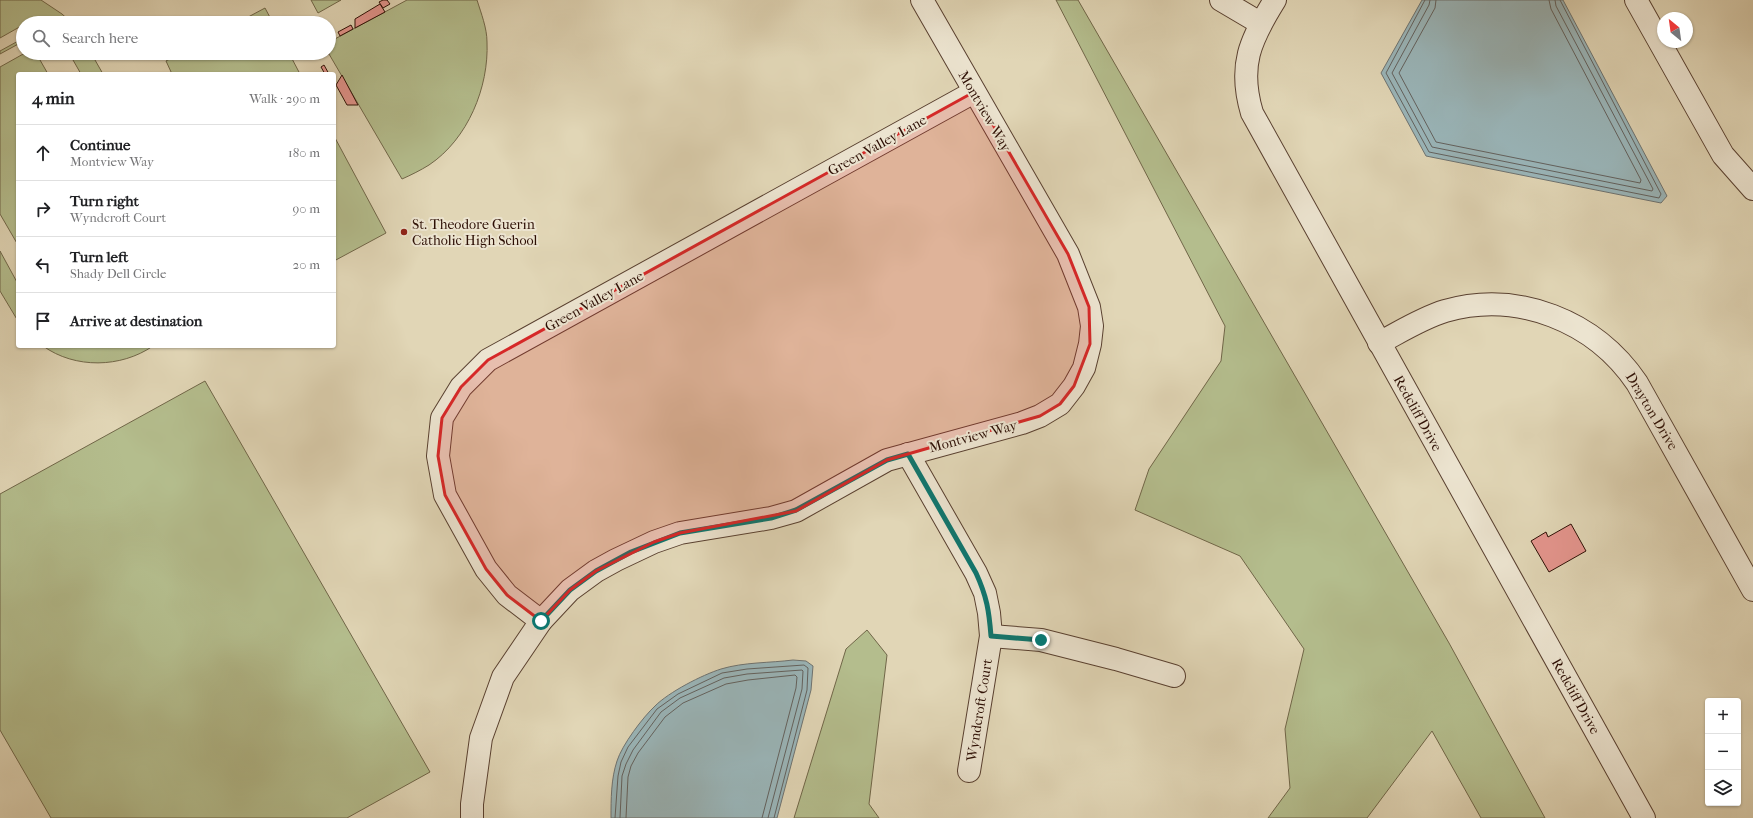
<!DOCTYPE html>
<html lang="en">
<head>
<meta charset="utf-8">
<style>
  body { margin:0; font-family:"IM FELL French Canon",serif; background:#f2f2f2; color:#202124 }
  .controls { position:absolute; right:12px; bottom:12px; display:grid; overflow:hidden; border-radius:4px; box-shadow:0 1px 3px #0004 }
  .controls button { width:36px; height:36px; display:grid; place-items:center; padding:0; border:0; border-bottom:1px solid #e0e0e0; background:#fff; color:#202124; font:20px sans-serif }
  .compass { position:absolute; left:1657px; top:12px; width:36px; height:36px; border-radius:50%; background:#fff; box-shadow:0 1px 3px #0004; rotate:331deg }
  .stop { position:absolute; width:12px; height:12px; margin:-9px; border:3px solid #0f766e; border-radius:50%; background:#fff }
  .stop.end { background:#0f766e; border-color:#fff; box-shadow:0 1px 4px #0008 }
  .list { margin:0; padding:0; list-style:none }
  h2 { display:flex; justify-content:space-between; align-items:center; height:52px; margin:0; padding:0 16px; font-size:17px }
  h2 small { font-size:13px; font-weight:400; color:#757577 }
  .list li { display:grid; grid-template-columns:26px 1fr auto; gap:12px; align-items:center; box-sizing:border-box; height:56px; padding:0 16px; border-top:1px solid #e0e0e0 }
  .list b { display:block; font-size:15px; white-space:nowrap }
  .list p { margin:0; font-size:13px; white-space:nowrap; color:#757577 }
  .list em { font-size:13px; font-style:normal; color:#757577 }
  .icon { flex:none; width:22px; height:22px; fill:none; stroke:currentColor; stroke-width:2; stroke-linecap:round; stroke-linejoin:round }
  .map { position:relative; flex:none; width:1753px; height:818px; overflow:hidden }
  .search { position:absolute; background:#fff; box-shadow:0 1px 3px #0004; left:16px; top:16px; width:320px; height:44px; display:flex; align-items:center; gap:10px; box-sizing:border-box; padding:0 14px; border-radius:22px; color:#757577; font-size:15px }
  .panel { position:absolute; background:#fff; box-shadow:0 1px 3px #0004; left:16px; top:72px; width:320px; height:276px; border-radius:4px }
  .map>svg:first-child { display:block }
  .green { fill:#b4bd8d; stroke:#706648 }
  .water { fill:#9ab6ba; stroke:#6e7371 }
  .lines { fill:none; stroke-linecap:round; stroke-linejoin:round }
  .shore { stroke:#63625f; stroke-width:1 }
  .building { fill:#e5958e; stroke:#2c0e04 }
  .minor-casing { stroke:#594030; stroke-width:24 }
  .minor { stroke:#ece4d0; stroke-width:22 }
  .route { stroke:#0f766e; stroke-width:5 }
  .marked { fill:#d62828; fill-opacity:0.2; stroke:#d62828; stroke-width:3; stroke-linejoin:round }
  .poi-dot { fill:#8f2418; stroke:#ece4d0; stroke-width:1.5 }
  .labels { text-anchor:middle; stroke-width:4; stroke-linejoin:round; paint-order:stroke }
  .street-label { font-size:14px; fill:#2c0e04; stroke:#ece4d0 }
  .poi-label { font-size:14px; fill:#2c0e04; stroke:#ece4d0; text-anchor:start }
</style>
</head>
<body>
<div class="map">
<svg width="1753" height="818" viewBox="0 0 1753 818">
  <rect width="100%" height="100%" fill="#e1d6b6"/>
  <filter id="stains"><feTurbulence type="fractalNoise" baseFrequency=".005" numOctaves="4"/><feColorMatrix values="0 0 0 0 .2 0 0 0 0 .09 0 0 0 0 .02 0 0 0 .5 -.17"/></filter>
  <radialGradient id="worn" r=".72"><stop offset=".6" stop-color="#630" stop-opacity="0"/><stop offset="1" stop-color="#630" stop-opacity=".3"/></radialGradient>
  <!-- green -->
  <g class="green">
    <path d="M0,0h41l21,14 10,9h-29l-8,-5 -8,5h-4v2l-23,13z"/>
    <path d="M311,0h30l-23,13z"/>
    <path d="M407,0h70c4,13 10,28 10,42 2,45 -19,97 -58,123 -8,5 -18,10 -27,14l-73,-125 4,-14z"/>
    <path d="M1056,0h22l371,643 96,175h-64l-49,-87 -65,87h-99l22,-30 -5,-59 19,-80 -64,-93 -105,-46 14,-41 72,-108 4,-35z"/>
    <path d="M265,8l8,15h-36z"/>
    <path d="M23,31v13l-1,-2 -22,12v-3l20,-11 -3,-6z"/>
    <path d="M25,53h11l12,21h-30v171l-18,-31v-147z"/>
    <path d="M69,53h22l12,21h-22z"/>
    <path d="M181,53h108l11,21h-128l-6,-13z"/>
    <path d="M334,136l52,97 -52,28z"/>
    <path d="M0,251l18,33v37l-18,-30z"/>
    <path d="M43,346h110c-32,22 -78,23 -110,0z"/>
    <path d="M205,381l225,391 -83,46h-296l-51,-88v-236z"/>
    <path d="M867,630l20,25 -18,149 10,14h-85l52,-169z"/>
  </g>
  <!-- water -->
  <g class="water">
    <path d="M1422,0h141l104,196 -6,7 -235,-47 -45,-83z"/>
    <path d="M793,660l13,1 7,5 -2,24 -34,128h-166c0,-19 0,-39 6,-57 5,-16 26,-44 38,-55 14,-14 47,-31 66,-37 23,-7 49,-6 72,-9z"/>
  </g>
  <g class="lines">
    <!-- shore -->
    <g class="shore">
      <path d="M1425,0l-39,73 43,79 230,46 2,-4 -101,-194"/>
      <path d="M1430,0l-1,5 -37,68 40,74 220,44 1,-2 -97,-183 -1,-6"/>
      <path d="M1436,0l-1,8 -36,65 37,69 204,41 1,-3 -90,-171 -2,-9"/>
      <path d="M615,818l3,-42 3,-14 7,-15 29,-38 21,-15 44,-21 25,-4 57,-4 4,3 -1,22 -33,128"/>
      <path d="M620,818l2,-42 4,-12 7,-14 28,-38 19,-14 44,-20 23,-4 55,-4 1,1 -1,18 -34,129"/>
      <path d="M626,818l2,-41 3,-11 7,-13 27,-36 18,-14 43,-19 22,-4 47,-5 2,2 -1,11 -34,130"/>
    </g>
  </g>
  <!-- building -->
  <g class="building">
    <path d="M383,0h4l3,4 -7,4 -4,-6z"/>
    <path d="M380,4l5,8 -30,16v-9z"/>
    <path d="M351,25l2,4 -13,7 -2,-4z"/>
    <path d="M329,39l4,1 -4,14 -4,-1h4z"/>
    <path d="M324,65l5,9h-4l-4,-7z"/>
    <path d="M342,75l16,30h-11l-11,-20z"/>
    <path d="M1571,524l15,27 -37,21 -18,-31 15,-9 2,5z"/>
  </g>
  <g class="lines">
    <!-- minor casing -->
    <g class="minor-casing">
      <g id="minor">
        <path d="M1221,0l39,23"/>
        <path d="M1275,0c-25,40 -37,66 -23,113l392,705"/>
        <path d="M1636,0l87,155 30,34"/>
        <path d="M1379,343c21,-11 43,-25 66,-32 73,-21 150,10 192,72l116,207"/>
        <path d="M908,454l68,119 9,20 4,20 2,23 -22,135"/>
        <path d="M541,621l-34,-26 -21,-26 -41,-74 -7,-39 4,-38 19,-31 27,-27 486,-268"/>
        <path d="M991,636l50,4 75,19 58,17"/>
        <path d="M472,818v-14l9,-66 22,-61 38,-56 29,-31 26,-19 20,-11 38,-18 26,-9 91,-15 25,-7 91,-51 135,-37 18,-7 20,-12 14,-18 10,-18 6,-24 2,-18 -3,-19 -21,-53 -146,-254"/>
      </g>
    </g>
    <!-- minor -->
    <use href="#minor" class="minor"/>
  </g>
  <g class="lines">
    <!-- route -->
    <path class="route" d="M541,621l29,-31 26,-19 35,-19 49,-19 91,-15 25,-8 91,-50 21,-6 68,119c11,24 13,38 15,63l50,4"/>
  </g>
  <!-- marked area -->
  <path class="marked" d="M974,92l94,162 21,53 1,37 -16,42 -14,18 -20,12 -153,44 -91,51 -116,22 -26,9 -58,29 -26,19 -29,31 -34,-26 -21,-26 -41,-74 -7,-39 4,-38 19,-31 27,-27z"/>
  <!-- markers -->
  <circle class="poi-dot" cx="404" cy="232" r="4"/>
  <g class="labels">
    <!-- street labels -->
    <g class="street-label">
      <text transform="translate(985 111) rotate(60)" y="5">Montview Way</text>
      <text transform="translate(877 145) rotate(-29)" y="5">Green Valley Lane</text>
      <text transform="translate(594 301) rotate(-29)" y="5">Green Valley Lane</text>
      <text transform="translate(1652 411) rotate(59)" y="5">Drayton Drive</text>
      <text transform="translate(1418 413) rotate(61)" y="5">Redcliff Drive</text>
      <text transform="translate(973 436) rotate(-15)" y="5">Montview Way</text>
      <text transform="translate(1576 696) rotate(61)" y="5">Redcliff Drive</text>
      <text transform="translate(979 710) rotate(-81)" y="5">Wyndcroft Court</text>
    </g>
    <!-- poi labels -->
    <g class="poi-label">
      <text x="412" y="229">St. Theodore Guerin<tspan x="412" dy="16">Catholic High School</tspan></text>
    </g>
  </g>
  <rect width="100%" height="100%" filter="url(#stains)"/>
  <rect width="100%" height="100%" fill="url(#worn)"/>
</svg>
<div class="controls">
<button>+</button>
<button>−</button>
<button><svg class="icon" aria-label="layers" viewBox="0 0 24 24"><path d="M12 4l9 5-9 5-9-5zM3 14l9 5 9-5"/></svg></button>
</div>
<svg class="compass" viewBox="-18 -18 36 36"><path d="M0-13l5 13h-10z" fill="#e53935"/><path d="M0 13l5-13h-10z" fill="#757577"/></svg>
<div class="stop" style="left:541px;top:621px"></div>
<div class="stop end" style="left:1041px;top:640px"></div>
<div class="search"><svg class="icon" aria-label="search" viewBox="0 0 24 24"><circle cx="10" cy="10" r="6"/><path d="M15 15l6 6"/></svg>Search here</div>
<section class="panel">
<h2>4 min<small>Walk · 290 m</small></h2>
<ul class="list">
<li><svg class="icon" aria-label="ahead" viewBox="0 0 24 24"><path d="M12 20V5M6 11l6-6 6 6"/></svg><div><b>Continue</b><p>Montview Way</p></div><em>180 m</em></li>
<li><svg class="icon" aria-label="right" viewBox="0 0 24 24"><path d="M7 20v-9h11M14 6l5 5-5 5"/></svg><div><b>Turn right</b><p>Wyndcroft Court</p></div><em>90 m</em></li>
<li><svg class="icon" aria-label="left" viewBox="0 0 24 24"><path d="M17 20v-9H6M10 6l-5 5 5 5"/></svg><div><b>Turn left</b><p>Shady Dell Circle</p></div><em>20 m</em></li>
<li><svg class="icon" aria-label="arrive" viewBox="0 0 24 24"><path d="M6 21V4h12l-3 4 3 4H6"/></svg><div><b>Arrive at destination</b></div></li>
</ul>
</section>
</div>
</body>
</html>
